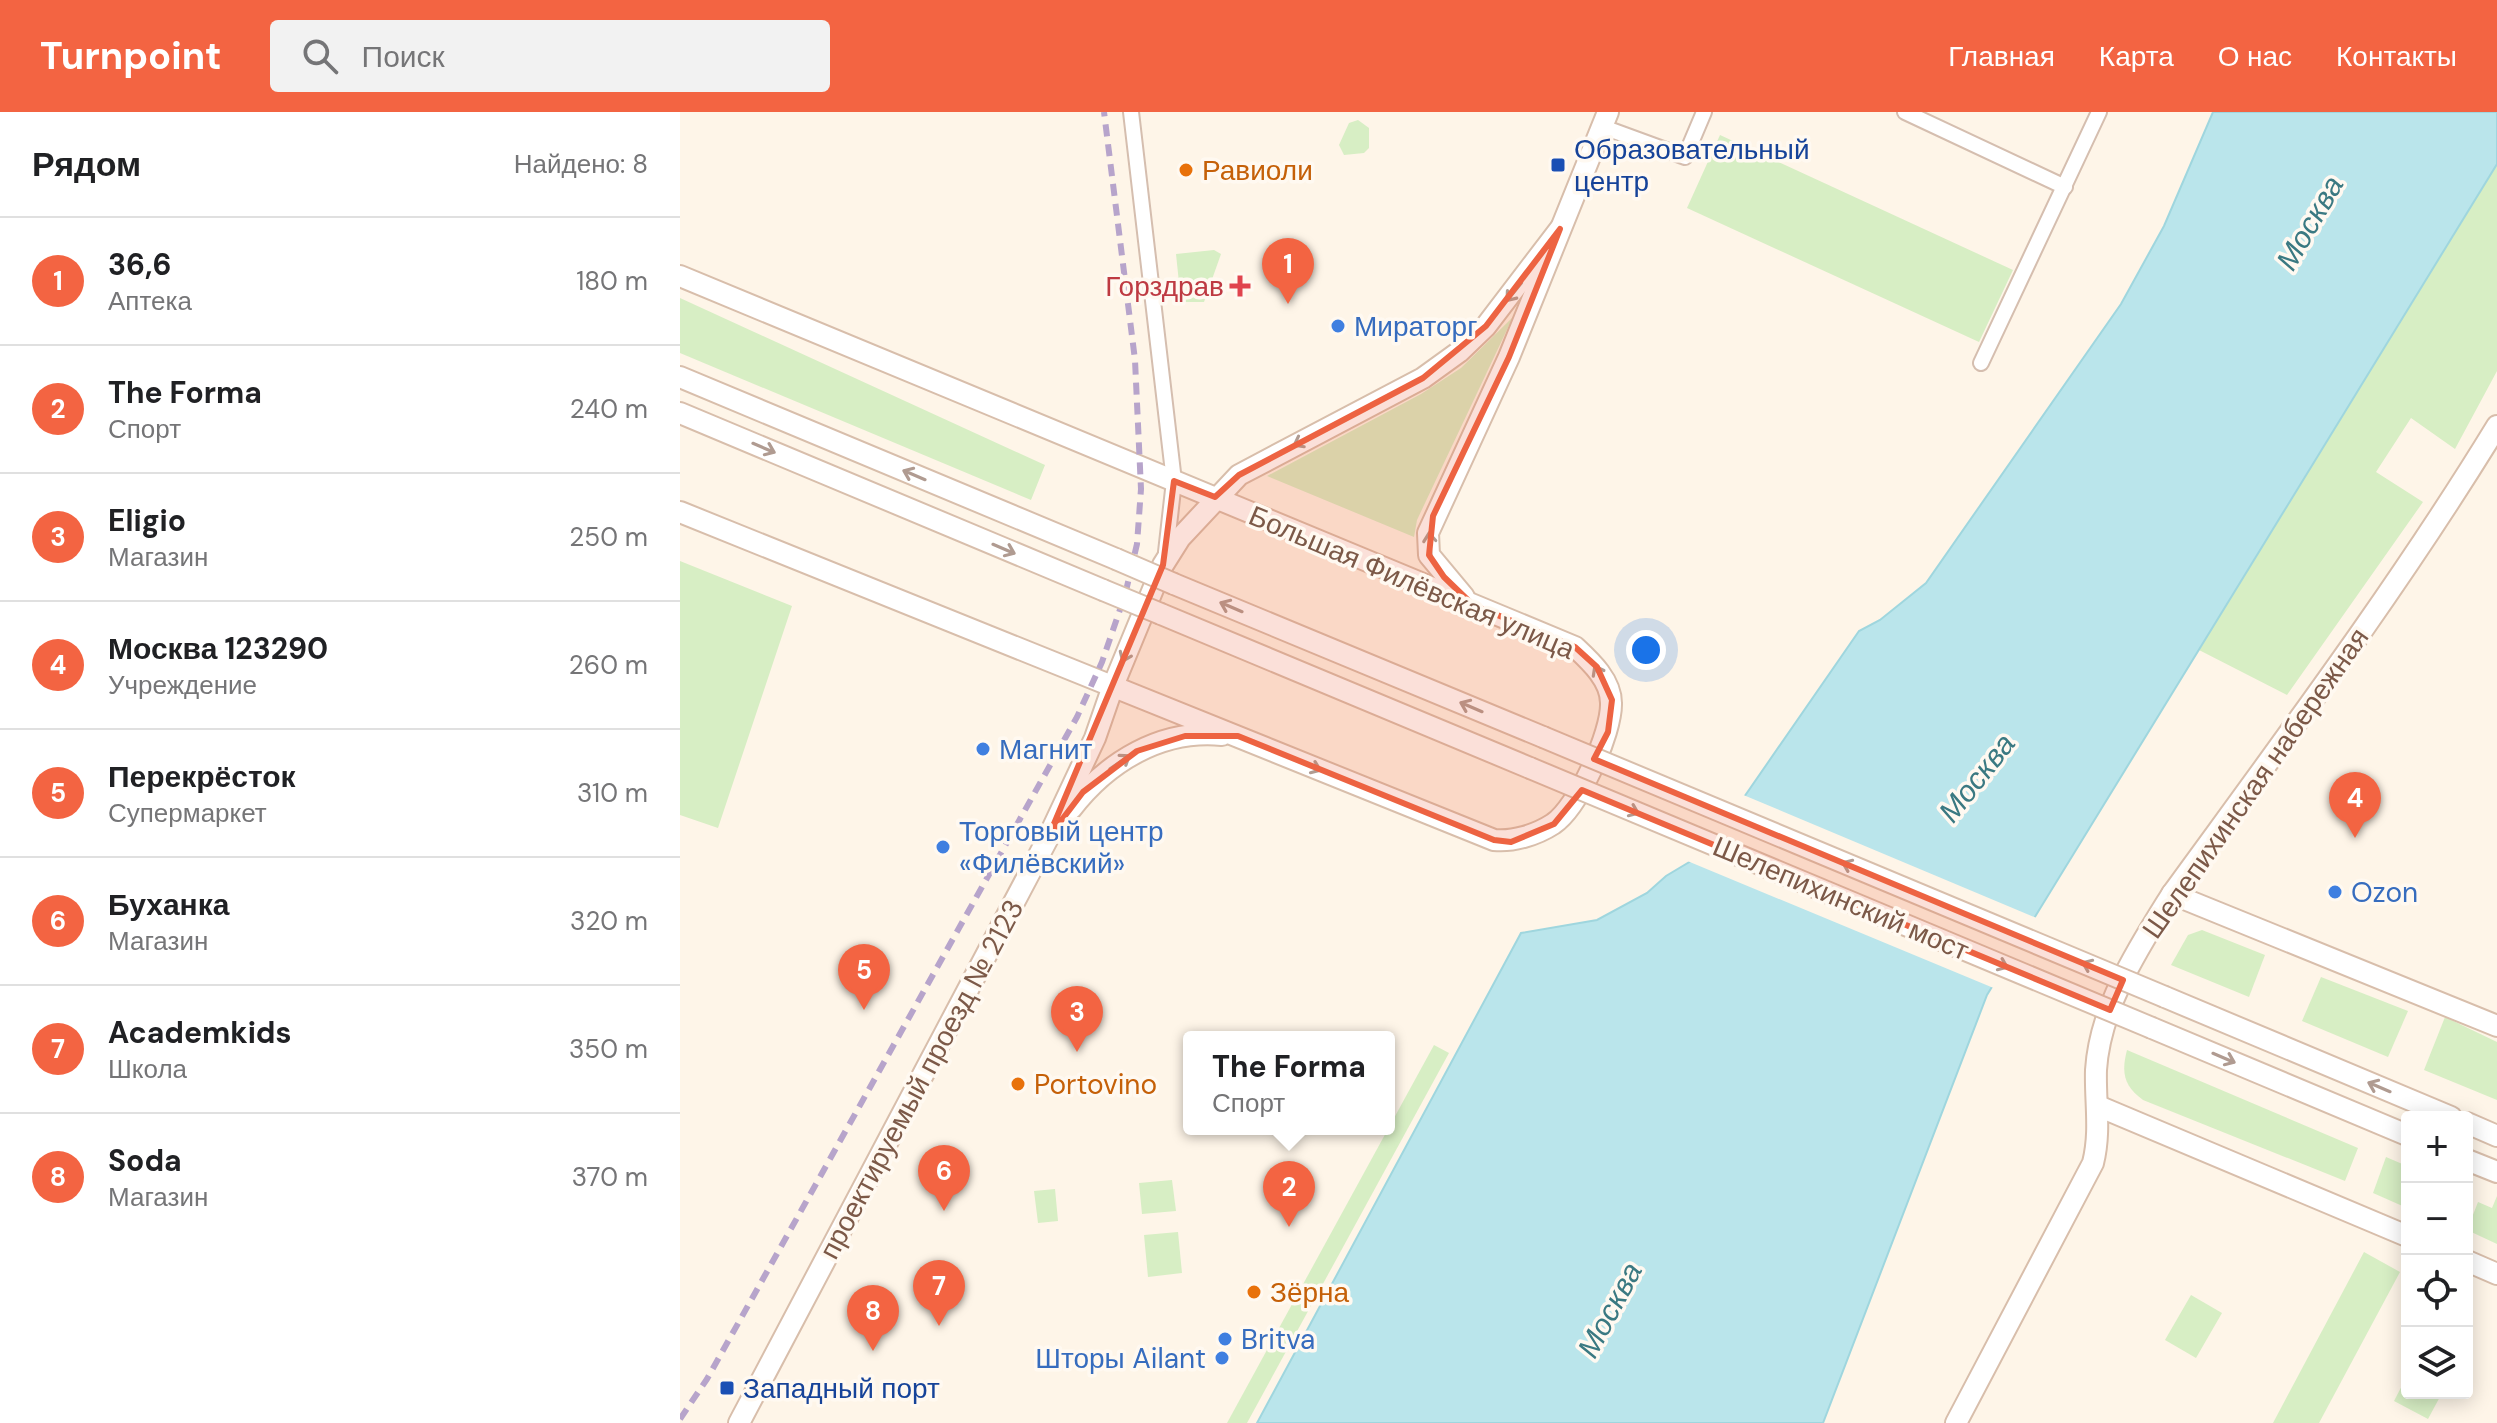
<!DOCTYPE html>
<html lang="ru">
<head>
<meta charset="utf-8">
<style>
  body { margin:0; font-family:"DM Sans",sans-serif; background:#f2f2f2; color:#202124 }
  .controls { position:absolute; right:24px; bottom:24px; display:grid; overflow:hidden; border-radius:8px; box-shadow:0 4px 20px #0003 }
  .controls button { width:72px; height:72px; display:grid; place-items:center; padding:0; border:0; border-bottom:2px solid #e0e0e0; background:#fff; color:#202124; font:40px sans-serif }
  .you { position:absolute; left:966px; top:538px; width:28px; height:28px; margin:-20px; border:6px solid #fff; border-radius:50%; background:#1a73e8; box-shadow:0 0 0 12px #1a73e833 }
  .badge { display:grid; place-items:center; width:52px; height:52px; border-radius:50%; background:#f36442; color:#fff; font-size:26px; font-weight:700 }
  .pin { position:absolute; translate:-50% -66px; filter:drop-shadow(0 2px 4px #0008) }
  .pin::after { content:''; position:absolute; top:42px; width:28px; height:24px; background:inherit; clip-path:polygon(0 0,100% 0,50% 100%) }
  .popup { position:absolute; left:503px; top:919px; width:212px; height:104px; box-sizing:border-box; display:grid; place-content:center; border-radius:8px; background:#fff; filter:drop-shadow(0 2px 6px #0005); font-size:26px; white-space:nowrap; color:#757577 }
  .popup b { font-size:30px; color:#202124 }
  .popup::after { content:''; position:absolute; left:50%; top:100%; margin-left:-16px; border:16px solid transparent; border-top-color:#fff }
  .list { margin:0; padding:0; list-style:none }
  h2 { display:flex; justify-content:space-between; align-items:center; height:104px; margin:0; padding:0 32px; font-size:34px }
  h2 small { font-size:26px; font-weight:400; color:#757577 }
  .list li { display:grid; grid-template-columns:52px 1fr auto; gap:24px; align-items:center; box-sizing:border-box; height:128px; padding:0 32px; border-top:2px solid #e0e0e0 }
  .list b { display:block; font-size:30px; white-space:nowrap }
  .list p { margin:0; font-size:26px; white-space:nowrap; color:#757577 }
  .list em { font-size:26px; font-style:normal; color:#757577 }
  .icon { flex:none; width:44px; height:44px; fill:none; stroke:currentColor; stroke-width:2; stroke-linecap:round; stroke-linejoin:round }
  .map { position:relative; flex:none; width:1817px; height:1311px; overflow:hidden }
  header { display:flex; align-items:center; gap:48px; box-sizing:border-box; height:112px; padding:0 40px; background:#f36442; color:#fff }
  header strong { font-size:38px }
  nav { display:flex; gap:44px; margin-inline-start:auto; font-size:28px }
  .search { width:560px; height:72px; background:#f2f2f2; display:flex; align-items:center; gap:20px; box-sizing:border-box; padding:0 28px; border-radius:8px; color:#757577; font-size:30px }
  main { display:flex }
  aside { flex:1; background:#fff }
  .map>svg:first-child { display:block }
  .green { fill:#d7eec4 }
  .water { fill:#bae5eb; stroke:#9fd6de; stroke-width:2 }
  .pier { fill:#fef5e8 }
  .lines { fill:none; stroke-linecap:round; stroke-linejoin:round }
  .street-casing { stroke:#d5beaf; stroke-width:18 }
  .secondary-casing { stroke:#d8beab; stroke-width:24 }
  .street { stroke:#fff; stroke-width:14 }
  .secondary { stroke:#fff; stroke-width:20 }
  .rail { stroke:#b7a4cb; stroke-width:6; stroke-dasharray:12 8; stroke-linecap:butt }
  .secondary-bridge-casing { stroke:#d8beab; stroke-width:24; stroke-linecap:butt }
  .secondary-bridge { stroke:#fff; stroke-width:20 }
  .oneway { stroke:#b09b91 }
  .marked { fill:#ed6342; fill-opacity:0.2; stroke:#ed6342; stroke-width:6; stroke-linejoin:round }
  .transit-dot { fill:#1a4fb4; stroke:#fff9f1; stroke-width:3 }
  .food-dot { fill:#e8710a; stroke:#fff9f1; stroke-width:3 }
  .health-dot { fill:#e0444e; stroke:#fff9f1; stroke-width:3 }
  .shop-dot { fill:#3f7fe0; stroke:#fff9f1; stroke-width:3 }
  .labels { text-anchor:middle; stroke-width:7; stroke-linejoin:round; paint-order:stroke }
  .transit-label { font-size:28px; fill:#164399; stroke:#fff9f1; text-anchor:start }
  .food-label { font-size:28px; fill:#c56008; stroke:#fff9f1; text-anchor:start }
  .health-label { font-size:28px; fill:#be3a42; stroke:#fff9f1; text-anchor:end }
  .shop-label { font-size:28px; fill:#366cbe; stroke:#fff9f1; text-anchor:start }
  .street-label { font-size:28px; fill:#7c5948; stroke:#fff9f1 }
  .water-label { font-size:30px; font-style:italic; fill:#3a7982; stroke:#fff9f1 }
</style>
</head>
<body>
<header>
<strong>Turnpoint</strong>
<div class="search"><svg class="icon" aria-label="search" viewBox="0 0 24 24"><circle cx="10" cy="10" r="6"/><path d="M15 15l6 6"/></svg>Поиск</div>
<nav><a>Главная</a><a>Карта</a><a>О нас</a><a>Контакты</a></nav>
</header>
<main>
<aside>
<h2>Рядом<small>Найдено: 8</small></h2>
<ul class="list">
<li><span class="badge">1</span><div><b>36,6</b><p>Аптека</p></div><em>180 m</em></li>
<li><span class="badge">2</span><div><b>The Forma</b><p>Спорт</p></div><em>240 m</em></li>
<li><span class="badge">3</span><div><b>Eligio</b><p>Магазин</p></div><em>250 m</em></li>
<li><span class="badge">4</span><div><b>Москва 123290</b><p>Учреждение</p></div><em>260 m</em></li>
<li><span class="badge">5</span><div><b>Перекрёсток</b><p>Супермаркет</p></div><em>310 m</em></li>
<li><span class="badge">6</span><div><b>Буханка</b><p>Магазин</p></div><em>320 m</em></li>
<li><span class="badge">7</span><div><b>Academkids</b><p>Школа</p></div><em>350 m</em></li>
<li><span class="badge">8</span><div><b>Soda</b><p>Магазин</p></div><em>370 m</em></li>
</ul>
</aside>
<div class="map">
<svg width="1817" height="1311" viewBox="0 0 1817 1311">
  <rect width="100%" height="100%" fill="#fef5e8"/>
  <!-- green -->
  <g class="green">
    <path d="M678,8l11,8v20l-5,5 -20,2 -5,-10 10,-22z"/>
    <path d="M1040,23l293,135 -34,72 -292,-134z"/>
    <path d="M1817,52v207l-42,78 -44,-31 -35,54 47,30 -136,193 -88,-45z"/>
    <path d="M534,138l7,4 -17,48h-23l-5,-48z"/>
    <path d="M0,186l365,167 -14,35 -351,-147z"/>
    <path d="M833,205l-96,203 -3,17 -147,-61 154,-82 40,-26z"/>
    <path d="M0,449l112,45 -74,222 -38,-13z"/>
    <path d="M1522,818l63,25 -16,42 -78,-32 17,-30z"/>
    <path d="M1641,865l87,34 -20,46 -86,-36z"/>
    <path d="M1765,905l52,25v58l-73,-30z"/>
    <path d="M754,933l15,8 -202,370h-20z"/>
    <path d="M1447,938l231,98 -13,33 -202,-81c-19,-14 -22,-27 -16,-50z"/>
    <path d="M1706,1045l21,9v42l-34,-15z"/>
    <path d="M492,1068l4,31 -34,3 -3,-31z"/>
    <path d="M375,1077l3,32 -20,2 -4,-32z"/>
    <path d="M1817,1084v48l-30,-14 11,-28 14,6z"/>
    <path d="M498,1120l4,41 -34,4 -4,-42z"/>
    <path d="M1684,1140l36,20 -81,151h-46z"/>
    <path d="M1511,1183l31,18 -26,45 -31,-18z"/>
    <path d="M1727,1264v17h35l-14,26 -34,-18z"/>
  </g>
  <!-- water -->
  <path class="water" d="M1533,0h284v52l-510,831 -164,428h-566l264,-490 76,-13 50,-27 19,-17 40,-24 153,-221 21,-11 46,-37 195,-279 43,-78z"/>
  <!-- pier -->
  <path class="pier" d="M1061,682l298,125 -43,70 -311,-129 18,-11z"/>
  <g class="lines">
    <!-- street casing -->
    <g class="street-casing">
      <g id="street">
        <path d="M451,0l43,369 -8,71"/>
        <path d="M1225,0l160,75"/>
        <path d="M923,15l82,30 19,-45"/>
        <path d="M1301,251l118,-251"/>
      </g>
    </g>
    <!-- secondary casing -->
    <g class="secondary-casing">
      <g id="secondary">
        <path d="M0,164l895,371c15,14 36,33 36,56 1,30 -33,104 -58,121 -17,11 -40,18 -59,16l-814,-328"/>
        <path d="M0,265l436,182"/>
        <path d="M0,301l423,177"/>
        <path d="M494,472l369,153"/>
        <path d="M784,485l-35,-42 -1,-22 81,-176 99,-245"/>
        <path d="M481,502l369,154"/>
        <path d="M391,697c36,-47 90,-80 151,-74"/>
        <path d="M1492,782l325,132"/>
        <path d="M1485,885l286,120"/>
        <path d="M1472,916l255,107"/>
        <path d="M1418,994l309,130"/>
        <path d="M1787,1011l30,13"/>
        <path d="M1787,1048l30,12"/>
        <path d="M1787,1149l30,13"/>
        <path d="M59,1311l309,-585 47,-100 18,-52 50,-121 17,-27 59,-63 184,-97 36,-26 27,-26 74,-97"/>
        <path d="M1276,1311l137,-260c8,-32 2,-61 3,-93 4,-64 43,-123 76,-176 112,-154 226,-306 325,-468"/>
      </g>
    </g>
    <!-- street -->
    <use href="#street" class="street"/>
    <!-- secondary -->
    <use href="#secondary" class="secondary"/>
    <!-- rail -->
    <path class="rail" d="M0,1307l27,-40 370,-662 25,-55 23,-67 12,-51 4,-55 -6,-129 -31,-248"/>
    <!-- secondary-bridge casing -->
    <g class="secondary-bridge-casing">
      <g id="secondary-bridge">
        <path d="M436,447l58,25"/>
        <path d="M423,478l58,24"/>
        <path d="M863,625l622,260"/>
        <path d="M850,656l622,260"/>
      </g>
    </g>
    <!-- secondary-bridge -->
    <use href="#secondary-bridge" class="secondary-bridge"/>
  </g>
  <!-- one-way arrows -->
  <defs><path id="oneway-shaft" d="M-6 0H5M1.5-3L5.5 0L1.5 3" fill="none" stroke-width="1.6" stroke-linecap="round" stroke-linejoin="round" transform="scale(2)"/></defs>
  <g class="oneway">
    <use href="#oneway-shaft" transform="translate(834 180) rotate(129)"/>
    <use href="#oneway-shaft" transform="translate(624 328) rotate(152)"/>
    <use href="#oneway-shaft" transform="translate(84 336) rotate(23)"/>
    <use href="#oneway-shaft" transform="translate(234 363) rotate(-157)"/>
    <use href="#oneway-shaft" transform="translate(750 432) rotate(-95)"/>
    <use href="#oneway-shaft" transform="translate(324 437) rotate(23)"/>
    <use href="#oneway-shaft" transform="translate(551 495) rotate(-157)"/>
    <use href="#oneway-shaft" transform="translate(447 539) rotate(113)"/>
    <use href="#oneway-shaft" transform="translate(920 564) rotate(-118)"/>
    <use href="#oneway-shaft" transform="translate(791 595) rotate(-157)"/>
    <use href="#oneway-shaft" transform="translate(440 650) rotate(-34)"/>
    <use href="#oneway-shaft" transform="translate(630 654) rotate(22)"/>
    <use href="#oneway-shaft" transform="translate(948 697) rotate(23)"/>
    <use href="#oneway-shaft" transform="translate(1173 755) rotate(-157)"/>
    <use href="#oneway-shaft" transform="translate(1317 851) rotate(23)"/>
    <use href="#oneway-shaft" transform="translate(1413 855) rotate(-157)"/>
    <use href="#oneway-shaft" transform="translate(1544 946) rotate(23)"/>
    <use href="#oneway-shaft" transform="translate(1699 975) rotate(-157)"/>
  </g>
  <!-- marked area -->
  <path class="marked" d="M880,117l-51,128 -76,159 -4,39 15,22 29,28 102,42 22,20 15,33 -4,32 -14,27 529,221 -13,30 -528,-220 -28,34 -43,18 -17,-2 -256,-104h-53l-48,15 -54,41 -35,46 115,-273 11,-84 41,16 24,-22 184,-97 63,-52z"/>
  <!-- markers -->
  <g class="transit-dot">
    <rect x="870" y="45" width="16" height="16" rx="4"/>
    <rect x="39" y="1268" width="16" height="16" rx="4"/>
  </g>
  <g class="food-dot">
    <circle cx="506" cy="58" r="8"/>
    <circle cx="338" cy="972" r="8"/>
    <circle cx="574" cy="1180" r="8"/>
  </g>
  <path class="health-dot" d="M556 162h8v8h8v8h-8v8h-8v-8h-8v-8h8z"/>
  <g class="shop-dot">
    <circle cx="658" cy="214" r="8"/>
    <circle cx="303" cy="637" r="8"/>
    <circle cx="263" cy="735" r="8"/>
    <circle cx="1655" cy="780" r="8"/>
    <circle cx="545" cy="1227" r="8"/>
    <circle cx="542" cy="1246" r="8"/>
  </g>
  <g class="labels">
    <!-- transit labels -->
    <g class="transit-label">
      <text x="894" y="47">Образовательный<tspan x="894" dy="32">центр</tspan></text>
      <text x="63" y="1286">Западный порт</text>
    </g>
    <!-- food labels -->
    <g class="food-label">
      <text x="522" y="68">Равиоли</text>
      <text x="354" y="982">Portovino</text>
      <text x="590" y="1190">Зёрна</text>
    </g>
    <!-- health labels -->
    <g class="health-label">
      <text x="544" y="184">Горздрав</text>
    </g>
    <!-- shop labels -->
    <g class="shop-label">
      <text x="674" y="224">Мираторг</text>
      <text x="319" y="647">Магнит</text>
      <text x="279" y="729">Торговый центр<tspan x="279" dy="32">«Филёвский»</tspan></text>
      <text x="1671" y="790">Ozon</text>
      <text x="561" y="1237">Britva</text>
      <text x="526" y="1256" text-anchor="end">Шторы Ailant</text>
    </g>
    <!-- street labels -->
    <g class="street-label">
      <text transform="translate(732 470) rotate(23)" y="10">Большая Филёвская улица</text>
      <text transform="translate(1575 671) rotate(-55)" y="10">Шелепихинская набережная</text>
      <text transform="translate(1161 786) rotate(23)" y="10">Шелепихинский мост</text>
      <text transform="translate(241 967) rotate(-62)" y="10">проектируемый проезд № 2123</text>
    </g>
    <!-- water labels -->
    <g class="water-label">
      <text transform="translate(1630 111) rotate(-60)" y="10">Москва</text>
      <text transform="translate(1297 666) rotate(-52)" y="10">Москва</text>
      <text transform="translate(930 1198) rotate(-62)" y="10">Москва</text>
    </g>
  </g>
</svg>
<div class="controls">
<button>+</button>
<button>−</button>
<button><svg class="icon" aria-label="locate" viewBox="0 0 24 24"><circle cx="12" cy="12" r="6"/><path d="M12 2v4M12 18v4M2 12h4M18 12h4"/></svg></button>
<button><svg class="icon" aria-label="layers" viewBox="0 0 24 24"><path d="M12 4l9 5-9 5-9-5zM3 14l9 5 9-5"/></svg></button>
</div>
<div class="you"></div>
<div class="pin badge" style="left:608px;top:192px">1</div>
<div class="pin badge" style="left:609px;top:1115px">2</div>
<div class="popup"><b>The Forma</b>Спорт</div>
<div class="pin badge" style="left:397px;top:940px">3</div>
<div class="pin badge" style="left:1675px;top:726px">4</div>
<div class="pin badge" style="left:184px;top:898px">5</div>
<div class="pin badge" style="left:264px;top:1099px">6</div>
<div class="pin badge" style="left:259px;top:1214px">7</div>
<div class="pin badge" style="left:193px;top:1239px">8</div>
</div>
</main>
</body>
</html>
